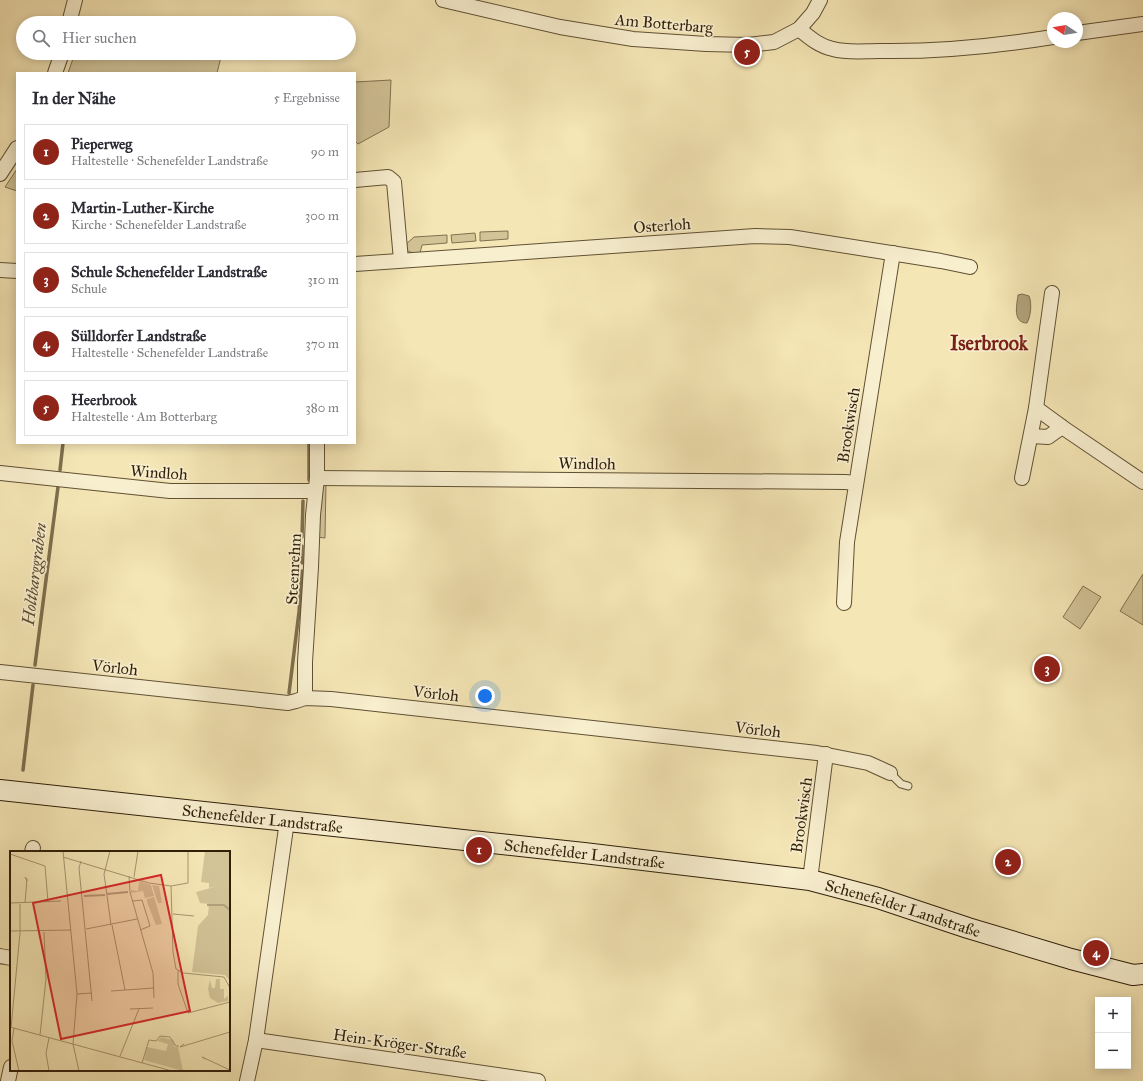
<!DOCTYPE html>
<html lang="de">
<head>
<meta charset="utf-8">
<style>
  body { margin:0; font-family:"IM FELL Great Primer",serif; background:#f2f2f3; color:#2b2b33 }
  .controls { position:absolute; right:12px; bottom:12px; display:grid; overflow:hidden; border-radius:0px; box-shadow:0 2px 10px #0003 }
  .controls button { width:36px; height:36px; display:grid; place-items:center; padding:0; border:0; border-bottom:1px solid #e1e1e2; background:#fff; color:#2b2b33; font:20px sans-serif }
  .compass { position:absolute; left:1047px; top:12px; width:36px; height:36px; border-radius:50%; background:#fff; box-shadow:0 2px 10px #0003; rotate:282deg }
  .you { position:absolute; left:485px; top:696px; width:14px; height:14px; margin:-10px; border:3px solid #fff; border-radius:50%; background:#1a73e8; box-shadow:0 0 0 6px #1a73e833 }
  .badge { display:grid; place-items:center; width:26px; height:26px; border-radius:50%; background:#8f2418; color:#fff; font-size:13px; font-weight:700 }
  .pin { position:absolute; translate:-50% -50%; border:2px solid #fff; box-shadow:0 1px 4px #0006 }
  .list { margin:0; padding:0; list-style:none }
  h2 { display:flex; justify-content:space-between; align-items:center; height:52px; margin:0; padding:0 16px; font-size:17px }
  h2 small { font-size:13px; font-weight:400; color:#7c7c81 }
  .list li { display:grid; grid-template-columns:26px 1fr auto; gap:12px; align-items:center; box-sizing:border-box; height:56px; margin:0 8px 8px; padding:0 8px; border:1px solid #e1e1e2; border-radius:0px }
  .list b { display:block; font-size:15px; white-space:nowrap }
  .list p { margin:0; font-size:13px; white-space:nowrap; color:#7c7c81 }
  .list em { font-size:13px; font-style:normal; color:#7c7c81 }
  .icon { flex:none; width:22px; height:22px; fill:none; stroke:currentColor; stroke-width:2; stroke-linecap:round; stroke-linejoin:round }
  .map { position:relative; flex:none; width:1143px; height:1081px; overflow:hidden }
  .search { position:absolute; background:#fff; box-shadow:0 2px 10px #0003; left:16px; top:16px; width:340px; height:44px; display:flex; align-items:center; gap:10px; box-sizing:border-box; padding:0 14px; border-radius:22px; color:#7c7c81; font-size:15px }
  .panel { position:absolute; background:#fff; box-shadow:0 2px 10px #0003; left:16px; top:72px; width:340px; height:372px; border-radius:0px }
  .map>svg:first-child { display:block }
  .green { fill:#d3c498; stroke:#817250 }
  .water { fill:#b2a27b; stroke:#7e6e4d }
  .lines { fill:none; stroke-linecap:round; stroke-linejoin:round }
  .stream { stroke:#7e6e4d; stroke-width:3.5 }
  .lane-casing { stroke:#605134; stroke-width:9 }
  .street-casing { stroke:#605134; stroke-width:16 }
  .secondary-casing { stroke:#2f1f09; stroke-width:22 }
  .lane { stroke:#f8efcf; stroke-width:7 }
  .street { stroke:#f8efcf; stroke-width:14 }
  .secondary { stroke:#f8efcf; stroke-width:20 }
  .labels { text-anchor:middle; stroke-width:3.5; stroke-linejoin:round; paint-order:stroke }
  .street-label { font-size:16px; fill:#2f1f09; stroke:#f8efcf }
  .water-label { font-size:17px; font-style:italic; fill:#5d4d31; stroke:#f8efcf }
  .district-label { font-size:20px; font-weight:bold; fill:#7a1f14; stroke:#f8efcf }
  .inset-river { fill:none; stroke:#b2a27b; stroke-width:2 }
  .inset-road { fill:none; stroke:#a69670; stroke-width:1 }
  .view { fill:#d62828; fill-opacity:0.15; stroke:#d62828; stroke-width:2 }
  .inset-edge { fill:none; stroke:#2f1f09; stroke-width:2 }
</style>
</head>
<body>
<div class="map">
<svg width="1143" height="1081" viewBox="0 0 1143 1081">
  <rect width="100%" height="100%" fill="#f5e6b5"/>
  <filter id="stains"><feTurbulence type="fractalNoise" baseFrequency=".005" numOctaves="4"/><feColorMatrix values="0 0 0 0 .2 0 0 0 0 .09 0 0 0 0 .02 0 0 0 .5 -.17"/></filter>
  <radialGradient id="worn" r=".72"><stop offset=".6" stop-color="#630" stop-opacity="0"/><stop offset="1" stop-color="#630" stop-opacity=".3"/></radialGradient>
  <!-- green -->
  <g class="green">
    <path d="M75,53h147l-5,20h-149z"/>
    <path d="M391,80l-2,47 -31,17 -3,-3v-59z"/>
    <path d="M17,169v22l-12,-4z"/>
    <path d="M508,231v8l-28,2v-9z"/>
    <path d="M475,233l1,8 -24,2 -1,-8z"/>
    <path d="M447,235v8l-25,2 -2,8c-8,0 -12,0 -16,-7l10,-9z"/>
    <path d="M326,483l-1,55 -8,-1 6,-52z"/>
    <path d="M1143,574v51l-23,-14z"/>
    <path d="M1083,586l18,11 -21,32 -17,-12z"/>
  </g>
  <!-- water -->
  <path class="water" d="M1022,294l7,2c3,7 2,20 -2,27 -15,0 -10,-19 -9,-28z"/>
  <g class="lines">
    <!-- stream -->
    <g class="stream">
      <path d="M309,443v37"/>
      <path d="M60,470l3,-27"/>
      <path d="M302,537l1,-36"/>
      <path d="M302,563v-17"/>
      <path d="M35,665l23,-178"/>
      <path d="M289,693l10,-81 3,-41"/>
      <path d="M23,770l10,-85"/>
    </g>
    <!-- lane casing -->
    <g class="lane-casing">
      <path id="lane" d="M890,773l11,11 7,2"/>
    </g>
    <!-- street casing -->
    <g class="street-casing">
      <g id="street">
        <path d="M443,0l117,27 73,12 73,5 42,1 26,-3 25,-13 14,-16 7,-13"/>
        <path d="M69,23l6,-23"/>
        <path d="M799,29c11,9 20,17 34,20 14,4 31,2 46,2 58,1 117,-5 174,-14"/>
        <path d="M1077,33l66,-9"/>
        <path d="M55,73l7,-20"/>
        <path d="M0,174l17,-26"/>
        <path d="M355,180l33,-3 6,5 7,78"/>
        <path d="M355,264l400,-28 35,1 151,24 29,6"/>
        <path d="M0,270l17,1"/>
        <path d="M1036,408l26,19 81,55"/>
        <path d="M1031,436l17,1 14,-10"/>
        <path d="M0,473l170,18h145"/>
        <path d="M317,478l528,4 11,1"/>
        <path d="M1022,478l14,-70 16,-115"/>
        <path d="M844,603l3,-61 46,-289"/>
        <path d="M0,672l288,31 8,-2 9,-3 26,1 486,54 51,10 22,10"/>
        <path d="M305,698v-36l6,-95 2,-52 4,-37v-35"/>
        <path d="M32,852l1,-4"/>
        <path d="M810,880l16,-126"/>
        <path d="M0,956l11,2"/>
        <path d="M256,1040l282,41"/>
        <path d="M8,1081l3,-14"/>
        <path d="M247,1081l9,-41 31,-219"/>
      </g>
    </g>
    <!-- secondary casing -->
    <g class="secondary-casing">
      <g id="secondary">
        <path id="s1" d="M0,790l584,63 226,27 68,18 90,30 103,31 62,16 10,-1"/>
      </g>
    </g>
    <!-- lane -->
    <use href="#lane" class="lane"/>
    <!-- street -->
    <use href="#street" class="street"/>
    <!-- secondary -->
    <use href="#secondary" class="secondary"/>
  </g>
  <g class="labels">
    <!-- street labels -->
    <g class="street-label">
      <text transform="translate(664 23) rotate(5)" y="6">Am Botterbarg</text>
      <text transform="translate(662 225) rotate(-4)" y="6">Osterloh</text>
      <text transform="translate(848 425) rotate(-81)" y="6">Brookwisch</text>
      <text transform="translate(587 463) rotate(1)" y="6">Windloh</text>
      <text transform="translate(159 472) rotate(4)" y="6">Windloh</text>
      <text transform="translate(293 569) rotate(-87)" y="6">Steenrehm</text>
      <text transform="translate(115 667) rotate(6)" y="6">Vörloh</text>
      <text transform="translate(436 693) rotate(6)" y="6">Vörloh</text>
      <text transform="translate(758 729) rotate(6)" y="6">Vörloh</text>
      <text transform="translate(801 815) rotate(-82)" y="6">Brookwisch</text>
      <text dy="6" stroke="none"><textPath href="#s1" startOffset="264">Schenefelder Landstraße</textPath></text>
      <text dy="6" stroke="none"><textPath href="#s1" startOffset="588">Schenefelder Landstraße</textPath></text>
      <text dy="6" stroke="none"><textPath href="#s1" startOffset="912">Schenefelder Landstraße</textPath></text>
      <text transform="translate(400 1043) rotate(8)" y="6">Hein-Kröger-Straße</text>
    </g>
    <!-- water labels -->
    <g class="water-label">
      <text transform="translate(34 574) rotate(-83)" y="6">Holtbarggraben</text>
    </g>
    <!-- district labels -->
    <g class="district-label">
      <text x="989" y="350">Iserbrook</text>
    </g>
  </g>
  <!-- overview -->
  <g transform="translate(10 851)">
    <rect width="220" height="220" fill="#f5e6b5"/>
    <path d="M195,0h25v130l-5,-6 -33,-3 6,-46 10,-11 1,-11 -9,-1 -4,-11 22,-6 -9,2v-5l-8,-1zM129,30l12,4 3,11 -9,2 -2,-7 -12,2v-3l7,1zM142,34l7,1 3,17h-4zM144,46l8,27 -6,1 -9,-23v-3zM206,128h4v10h4v10l4,-3v5l-10,2 -8,-5 -2,-9 2,-9 2,8h3zM151,186l12,3 2,7h3l5,24 -39,-11 3,-13 19,4 2,-7 -11,-3z" fill="#d3c498"/>
    <path class="inset-river" d="M97,43l21,-2M74,45l21,-1M197,54h17l6,5"/>
    <path class="inset-road" d="M53,0l14,143 -4,50M100,0l-6,23 7,51M0,3l35,12 3,36M53,6l86,26 22,3M71,10l-2,7 13,133M119,25l1,16 23,81 1,25M124,26l4,-26M161,35l2,66 3,17 7,4 41,4 6,11M161,35l17,-3v-32M123,50l9,-1 8,26 -10,4M0,52l51,-2M15,52l2,-24 -2,-2 2,4M163,63l21,2M102,74l13,65M76,78l51,-10M0,80l61,-1M168,120v13l10,29 42,-11M101,140l43,-3M67,143l15,-1M120,158l23,-1M0,176l162,44M1,177l9,-95v-29M4,177l-2,13 7,30M30,184l6,-56 -2,-47M63,193l6,27M174,193l-4,3 50,-15M110,205l19,-47M196,208l-4,-2 28,13M132,212l7,-23 7,1 4,-5 10,1 6,9h3M39,220l-3,-18 3,-15"/>
    <path class="view" d="M151,24l29,136 -129,28 -28,-136z"/>
    <rect width="220" height="220" class="inset-edge"/>
  </g>
  <rect width="100%" height="100%" filter="url(#stains)"/>
  <rect width="100%" height="100%" fill="url(#worn)"/>
</svg>
<div class="controls">
<button>+</button>
<button>−</button>
</div>
<svg class="compass" viewBox="-18 -18 36 36"><path d="M0-13l5 13h-10z" fill="#e53935"/><path d="M0 13l5-13h-10z" fill="#7c7c81"/></svg>
<div class="you"></div>
<div class="pin badge" style="left:479px;top:850px">1</div>
<div class="pin badge" style="left:1008px;top:862px">2</div>
<div class="pin badge" style="left:1047px;top:669px">3</div>
<div class="pin badge" style="left:1096px;top:953px">4</div>
<div class="pin badge" style="left:747px;top:52px">5</div>
<div class="search"><svg class="icon" aria-label="search" viewBox="0 0 24 24"><circle cx="10" cy="10" r="6"/><path d="M15 15l6 6"/></svg>Hier suchen</div>
<section class="panel">
<h2>In der Nähe<small>5 Ergebnisse</small></h2>
<ul class="list">
<li><span class="badge">1</span><div><b>Pieperweg</b><p>Haltestelle · Schenefelder Landstraße</p></div><em>90 m</em></li>
<li><span class="badge">2</span><div><b>Martin-Luther-Kirche</b><p>Kirche · Schenefelder Landstraße</p></div><em>300 m</em></li>
<li><span class="badge">3</span><div><b>Schule Schenefelder Landstraße</b><p>Schule</p></div><em>310 m</em></li>
<li><span class="badge">4</span><div><b>Sülldorfer Landstraße</b><p>Haltestelle · Schenefelder Landstraße</p></div><em>370 m</em></li>
<li><span class="badge">5</span><div><b>Heerbrook</b><p>Haltestelle · Am Botterbarg</p></div><em>380 m</em></li>
</ul>
</section>
</div>
</body>
</html>
